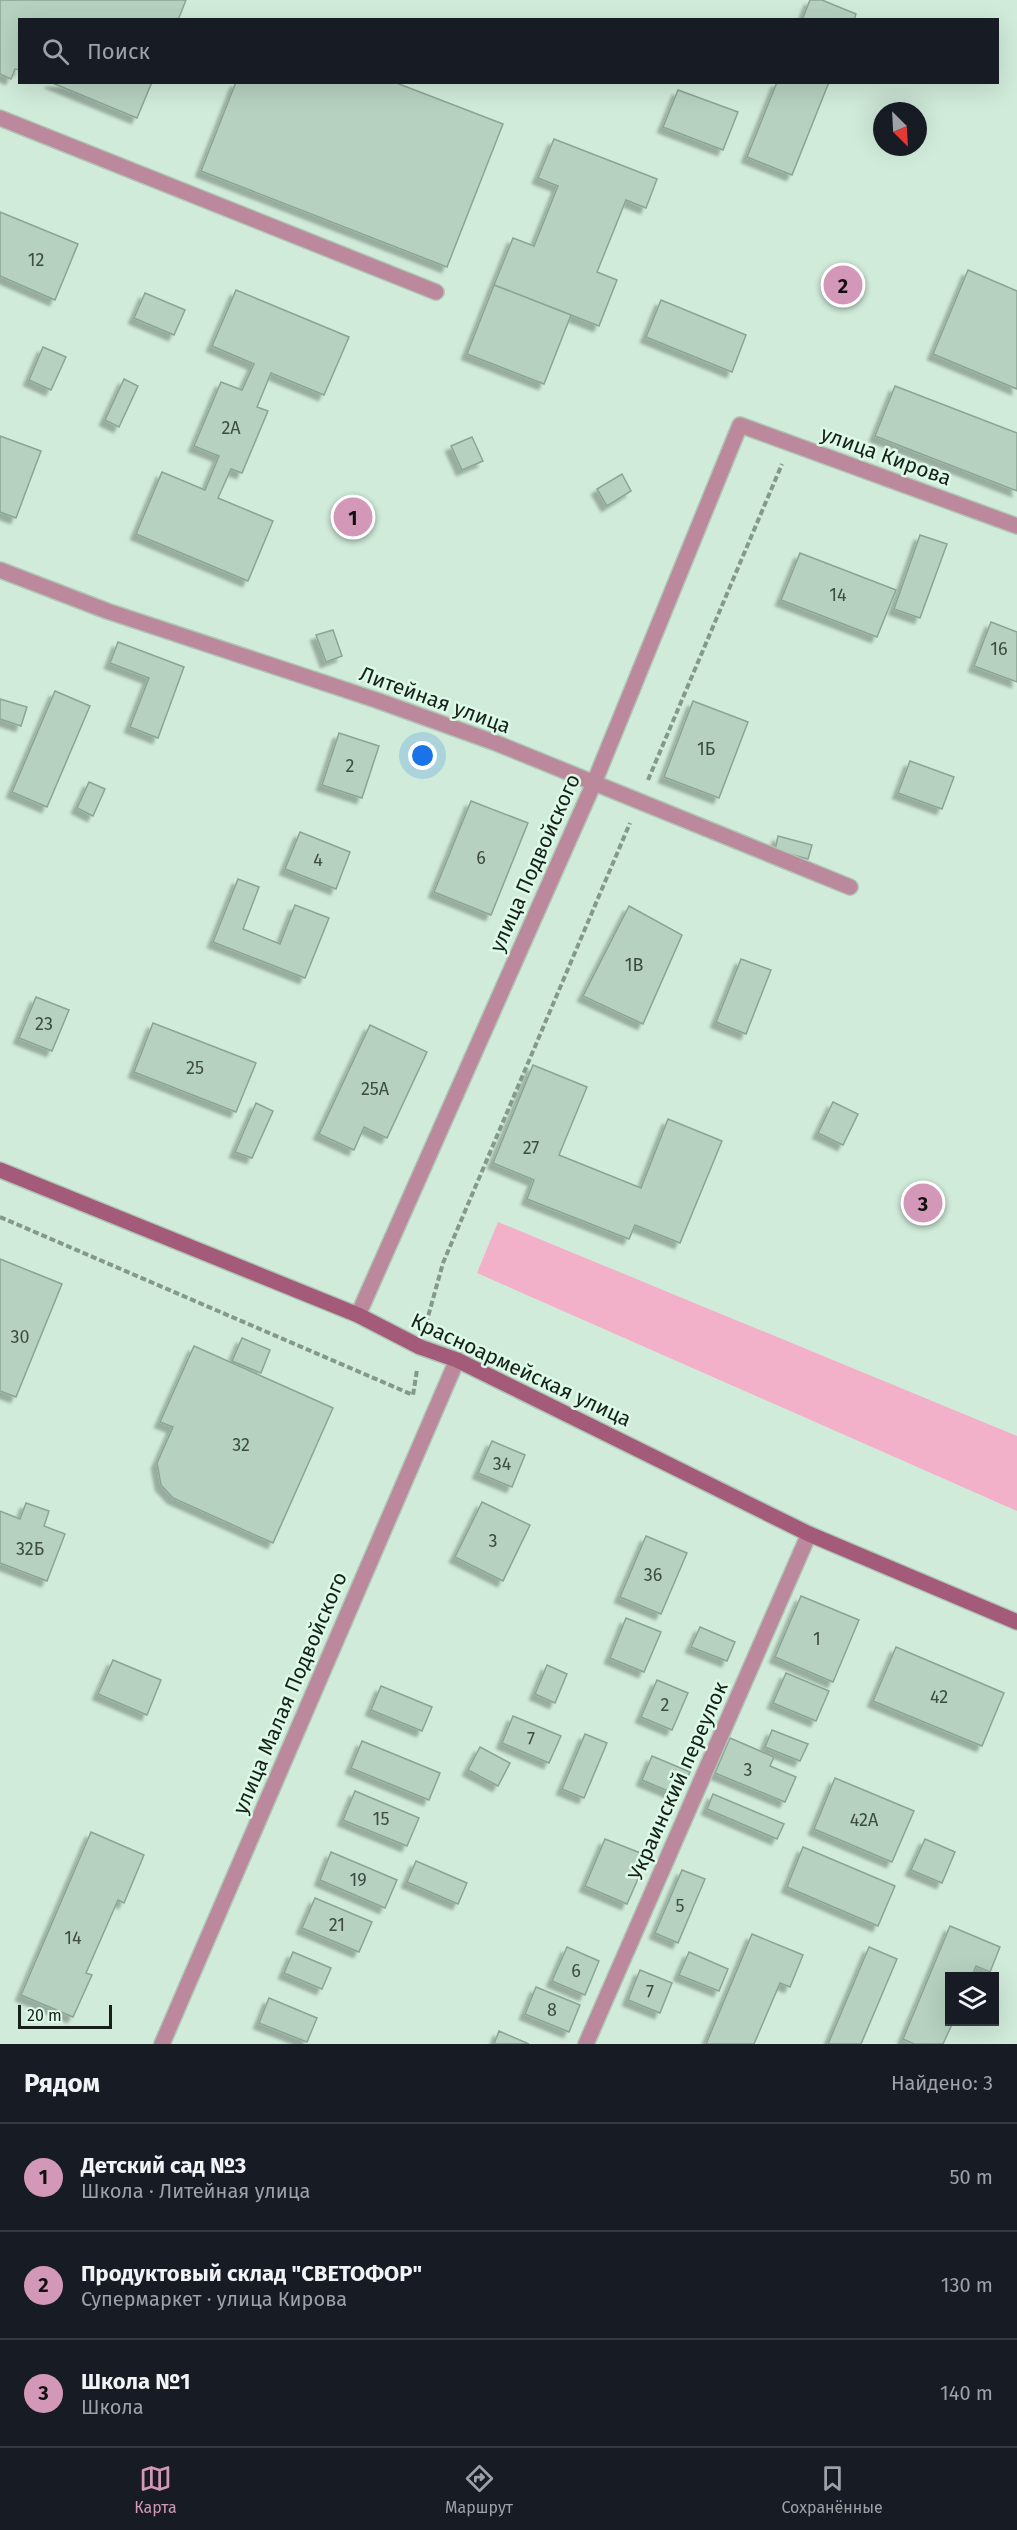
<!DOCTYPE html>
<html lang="ru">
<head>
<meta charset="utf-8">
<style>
  body { margin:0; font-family:"Fira Sans",sans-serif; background:#20242c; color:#f1f3f6 }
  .controls { position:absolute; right:18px; bottom:18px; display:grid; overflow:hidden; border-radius:0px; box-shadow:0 6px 24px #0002 }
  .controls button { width:54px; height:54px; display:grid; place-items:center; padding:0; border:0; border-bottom:2px solid #363941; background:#171b24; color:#f1f3f6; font:30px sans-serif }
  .compass { position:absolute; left:873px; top:102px; width:54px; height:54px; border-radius:50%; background:#171b24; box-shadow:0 6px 24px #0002; rotate:156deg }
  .scale { position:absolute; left:18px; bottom:15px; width:94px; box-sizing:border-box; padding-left:6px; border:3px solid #16201a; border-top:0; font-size:16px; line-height:21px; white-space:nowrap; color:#16201a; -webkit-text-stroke:4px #ddf9e7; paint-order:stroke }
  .you { position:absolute; left:423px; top:756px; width:21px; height:21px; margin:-15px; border:4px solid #fff; border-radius:50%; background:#1a73e8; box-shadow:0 0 0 9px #1a73e833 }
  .badge { display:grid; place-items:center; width:39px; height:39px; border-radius:50%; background:#d397b7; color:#111; font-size:20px; font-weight:700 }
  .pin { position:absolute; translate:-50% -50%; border:3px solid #fff; box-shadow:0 2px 6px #0006 }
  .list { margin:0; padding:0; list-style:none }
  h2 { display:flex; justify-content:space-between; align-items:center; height:78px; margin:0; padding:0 24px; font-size:26px }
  h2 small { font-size:20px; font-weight:400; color:#9ea1a6 }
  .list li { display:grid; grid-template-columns:39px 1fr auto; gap:18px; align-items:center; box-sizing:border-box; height:108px; padding:0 24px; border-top:2px solid #363941 }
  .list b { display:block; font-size:22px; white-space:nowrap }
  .list p { margin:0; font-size:20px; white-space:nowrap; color:#9ea1a6 }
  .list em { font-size:20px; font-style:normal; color:#9ea1a6 }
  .icon { flex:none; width:33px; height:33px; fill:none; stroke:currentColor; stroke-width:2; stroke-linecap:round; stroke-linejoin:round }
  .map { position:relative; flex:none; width:1017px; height:2044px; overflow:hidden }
  .search { position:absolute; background:#171b24; box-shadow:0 6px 24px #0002; left:18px; right:18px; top:18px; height:66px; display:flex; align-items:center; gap:15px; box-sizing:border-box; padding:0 21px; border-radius:0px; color:#9ea1a6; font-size:22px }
  .sheet { height:402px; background:#171b24 }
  nav { display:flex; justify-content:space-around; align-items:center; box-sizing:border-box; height:84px; border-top:2px solid #363941; background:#171b24; font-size:16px; color:#9ea1a6 }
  nav a { display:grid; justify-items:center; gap:3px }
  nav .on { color:#d397b7 }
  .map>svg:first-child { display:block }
  .green { fill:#f3b0c9 }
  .building { fill:#b6d1c0; stroke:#8ba595; stroke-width:1.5; filter:url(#shadow) }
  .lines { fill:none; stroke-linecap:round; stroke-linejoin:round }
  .lane-casing { stroke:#afc6b7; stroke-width:18 }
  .street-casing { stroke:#afc6b7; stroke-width:18 }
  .secondary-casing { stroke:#afc6b7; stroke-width:18 }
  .path { stroke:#84988c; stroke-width:4; stroke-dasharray:6 3; stroke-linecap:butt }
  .lane { stroke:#bc889b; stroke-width:15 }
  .street { stroke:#bc889b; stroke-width:15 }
  .secondary { stroke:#a45a79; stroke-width:15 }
  .labels { text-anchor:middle; stroke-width:5; stroke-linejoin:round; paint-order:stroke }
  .number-label { font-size:18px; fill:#3e4c44 }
  .street-label { font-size:21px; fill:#16201a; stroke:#ddf9e7 }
</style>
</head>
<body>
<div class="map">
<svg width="1017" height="2044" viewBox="0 0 1017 2044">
  <defs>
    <filter id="shadow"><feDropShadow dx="-5.5" dy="5.5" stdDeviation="1.5" flood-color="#0004"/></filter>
  </defs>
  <rect width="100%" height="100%" fill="#d0ebda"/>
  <!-- green -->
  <path class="green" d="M498,1222l519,214v75l-540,-238z"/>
  <!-- building -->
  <g class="building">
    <path d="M0,0h186l-8,20h-158v50l-5,-1 -4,10 -11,-5z"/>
    <path d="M810,0h12l34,14 -2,6h-52z"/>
    <path d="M50,82h102l-15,36z"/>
    <path d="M236,82h158l109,42 -56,143 -246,-96z"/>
    <path d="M777,82h52l-37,93 -45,-18z"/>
    <path d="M678,90l60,22 -15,38 -60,-23z"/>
    <path d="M554,139l103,40 -11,29 -20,-8 -29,72 20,8 -18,46 -105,-41 19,-47 21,8 24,-60 -20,-8z"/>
    <path d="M0,212l78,32 -23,56 -55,-24z"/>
    <path d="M968,270l49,21v98l-84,-35z"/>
    <path d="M494,285l77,30 -27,69 -77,-30z"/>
    <path d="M236,290l113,47 -25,58 -53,-22 -14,34 11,4 -26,62 -11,-4 -13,29 55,23 -25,60 -112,-47 26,-62 43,18 14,-34 -25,-10 27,-64 21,8 12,-26 -42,-18z"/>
    <path d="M145,293l40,17 -11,25 -40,-17z"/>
    <path d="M661,300l85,35 -14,37 -86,-35z"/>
    <path d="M43,347l23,10 -15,33 -22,-10z"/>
    <path d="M124,379l14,7 -19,41 -14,-7z"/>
    <path d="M895,386l122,47v58l-142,-55z"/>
    <path d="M0,436l41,15 -25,67 -16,-6z"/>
    <path d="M472,437l11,24 -21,9 -11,-24z"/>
    <path d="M622,474l9,17 -24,15 -10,-17z"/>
    <path d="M920,535l27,9 -27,74 -26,-9z"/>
    <path d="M800,553l96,37 -19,47 -96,-37z"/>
    <path d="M991,622l26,10v50l-43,-16z"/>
    <path d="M333,630l9,26 -16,6 -10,-27z"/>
    <path d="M118,642l66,25 -26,71 -28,-11 19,-49 -39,-15z"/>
    <path d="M55,691l35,15 -43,101 -35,-15z"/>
    <path d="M0,699l27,8 -6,19 -21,-7z"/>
    <path d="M693,701l55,21 -29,76 -55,-21z"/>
    <path d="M339,733l40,13 -17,52 -40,-13z"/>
    <path d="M910,761l44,16 -12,32 -44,-16z"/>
    <path d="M89,782l16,7 -12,27 -16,-8z"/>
    <path d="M471,801l57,22 -37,92 -57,-23z"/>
    <path d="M300,832l50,20 -14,37 -51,-20z"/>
    <path d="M778,836l34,9 -4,14 -33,-9z"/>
    <path d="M238,879l21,8 -16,42 37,15 15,-39 34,13 -24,60 -92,-36z"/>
    <path d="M629,906l53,29 -39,89 -60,-28z"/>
    <path d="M741,959l30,11 -25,64 -30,-12z"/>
    <path d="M36,997l33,13 -17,41 -33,-13z"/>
    <path d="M153,1023l103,40 -20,49 -102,-40z"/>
    <path d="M370,1025l57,27 -40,86 -23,-11 -10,23 -35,-16z"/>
    <path d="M533,1065l54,22 -28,68 82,33 27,-69 54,22 -42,102 -45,-18 -6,14 -102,-40 7,-19 -41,-17z"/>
    <path d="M833,1102l25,12 -15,31 -25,-12z"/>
    <path d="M256,1103l17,8 -21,47 -17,-6z"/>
    <path d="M0,1259l62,25 -46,113 -16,-6z"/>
    <path d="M242,1338l28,12 -9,23 -29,-12z"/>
    <path d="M194,1346l139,62 -60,135 -100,-45 -12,-13 -4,-22 16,-36 -13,-5z"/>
    <path d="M492,1441l33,14 -13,32 -34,-14z"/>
    <path d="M482,1502l48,23 -27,56 -48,-24z"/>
    <path d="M26,1503l23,8 -5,15 21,8 -18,47 -47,-18v-52l20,8z"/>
    <path d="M646,1536l41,17 -26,61 -41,-17z"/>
    <path d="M801,1596l58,24 -26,62 -58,-25z"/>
    <path d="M626,1618l35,14 -17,40 -34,-14z"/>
    <path d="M700,1627l35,15 -8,19 -36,-14z"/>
    <path d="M896,1647l108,46 -22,53 -109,-45z"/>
    <path d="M113,1660l48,20 -14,35 -49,-21z"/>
    <path d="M547,1665l20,9 -12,29 -20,-9z"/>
    <path d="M786,1673l43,18 -13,30 -43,-18z"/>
    <path d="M657,1680l31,13 -16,37 -31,-13z"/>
    <path d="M381,1686l51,21 -10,24 -51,-21z"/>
    <path d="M513,1716l48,20 -12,27 -47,-20z"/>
    <path d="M772,1730l36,14 -8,17 -35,-14z"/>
    <path d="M585,1734l22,9 -23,55 -22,-9z"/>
    <path d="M730,1738l44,19 -4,9 26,11 -11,25 -70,-29z"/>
    <path d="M362,1741l78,32 -11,27 -78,-32z"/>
    <path d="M480,1747l30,16 -12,23 -30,-16z"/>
    <path d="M652,1756l38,16 -10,24 -38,-16z"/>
    <path d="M835,1778l79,33 -22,51 -78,-33z"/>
    <path d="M355,1791l64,27 -12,28 -64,-26z"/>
    <path d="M713,1794l71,30 -7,15 -70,-30z"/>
    <path d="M91,1832l53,23 -20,48 -6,-3 -32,73 6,2 -19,42 -52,-22z"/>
    <path d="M605,1839l43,17 -21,48 -42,-18z"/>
    <path d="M925,1839l30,13 -13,31 -31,-13z"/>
    <path d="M803,1847l92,39 -17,40 -91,-39z"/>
    <path d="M331,1852l66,28 -12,28 -65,-28z"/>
    <path d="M416,1861l51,22 -9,21 -51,-22z"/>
    <path d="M682,1870l23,9 -27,64 -23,-10z"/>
    <path d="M315,1898l57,24 -13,30 -57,-24z"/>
    <path d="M950,1926l50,21 -10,25 -14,-6 -4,10h-22v46h3l-10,22h-29l-11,-5z"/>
    <path d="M752,1934l51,21 -13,32 -10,-4 -26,61h-48z"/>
    <path d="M567,1947l32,14 -14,34 -33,-14z"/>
    <path d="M869,1947l28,12 -36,85h-33z"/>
    <path d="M293,1952l38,16 -9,21 -38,-16z"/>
    <path d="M689,1952l39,17 -9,22 -40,-16z"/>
    <path d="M640,1970l32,13 -12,30 -32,-13z"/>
    <path d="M536,1987l44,18 -11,27 -44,-18z"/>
    <path d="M269,1998l48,20 -10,24 -48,-19z"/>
    <path d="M499,2031l30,13h-35z"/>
  </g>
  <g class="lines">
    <!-- lane casing -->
    <g class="lane-casing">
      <path id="lane" d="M0,118l436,174"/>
    </g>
    <!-- street casing -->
    <g class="street-casing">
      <g id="street">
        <path d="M0,570l107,41 269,89 120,43 354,144"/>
        <path d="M358,1315l236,-532 146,-358 277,101"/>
        <path d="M162,2044l295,-684"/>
        <path d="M586,2044l223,-510"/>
      </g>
    </g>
    <!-- secondary casing -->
    <g class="secondary-casing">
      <path id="secondary" d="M0,1170l358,145 62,32 37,13 352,174 208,88"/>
    </g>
    <!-- path -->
    <g class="path">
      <path d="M648,780l134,-316"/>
      <path d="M0,1217l413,178 4,-25"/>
      <path d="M426,1324l17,-61 187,-440"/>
    </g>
    <!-- lane -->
    <use href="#lane" class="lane"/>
    <!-- street -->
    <use href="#street" class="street"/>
    <!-- secondary -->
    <use href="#secondary" class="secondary"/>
  </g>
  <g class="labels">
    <!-- number labels -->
    <g class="number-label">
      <text x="36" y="266">12</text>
      <text x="231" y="434">2А</text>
      <text x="838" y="601">14</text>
      <text x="999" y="655">16</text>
      <text x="706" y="755">1Б</text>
      <text x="350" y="772">2</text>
      <text x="481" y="864">6</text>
      <text x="318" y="866">4</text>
      <text x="634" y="971">1В</text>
      <text x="44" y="1030">23</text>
      <text x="195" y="1074">25</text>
      <text x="375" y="1095">25А</text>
      <text x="531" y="1154">27</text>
      <text x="20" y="1343">30</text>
      <text x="241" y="1451">32</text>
      <text x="502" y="1470">34</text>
      <text x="493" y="1547">3</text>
      <text x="30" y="1555">32Б</text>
      <text x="653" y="1581">36</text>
      <text x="817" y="1645">1</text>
      <text x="939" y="1703">42</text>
      <text x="665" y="1711">2</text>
      <text x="531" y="1745">7</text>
      <text x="748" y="1776">3</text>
      <text x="381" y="1825">15</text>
      <text x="864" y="1826">42А</text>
      <text x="358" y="1886">19</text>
      <text x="680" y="1912">5</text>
      <text x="337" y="1931">21</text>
      <text x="73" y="1944">14</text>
      <text x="576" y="1977">6</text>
      <text x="650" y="1998">7</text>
      <text x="552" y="2016">8</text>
    </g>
    <!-- street labels -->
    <g class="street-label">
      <text transform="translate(886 456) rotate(20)" y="7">улица Кирова</text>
      <text transform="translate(435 700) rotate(20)" y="7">Литейная улица</text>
      <text transform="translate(535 863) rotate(-66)" y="7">улица Подвойского</text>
      <text transform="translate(521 1370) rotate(25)" y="7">Красноармейская улица</text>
      <text transform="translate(290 1693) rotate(-67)" y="7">улица Малая Подвойского</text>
      <text transform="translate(678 1781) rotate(-66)" y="7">Украинский переулок</text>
    </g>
  </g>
</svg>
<div class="controls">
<button><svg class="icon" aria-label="layers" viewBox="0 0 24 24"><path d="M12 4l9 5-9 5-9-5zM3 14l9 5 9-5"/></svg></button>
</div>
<svg class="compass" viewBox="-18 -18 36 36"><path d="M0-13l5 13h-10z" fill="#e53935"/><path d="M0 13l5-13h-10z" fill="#9ea1a6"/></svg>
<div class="scale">20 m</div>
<div class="you"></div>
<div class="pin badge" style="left:353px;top:517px">1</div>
<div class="pin badge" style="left:843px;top:285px">2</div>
<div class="pin badge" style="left:923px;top:1203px">3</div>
<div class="search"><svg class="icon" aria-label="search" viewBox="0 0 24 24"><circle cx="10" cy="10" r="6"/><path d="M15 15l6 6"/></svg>Поиск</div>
</div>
<section class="sheet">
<h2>Рядом<small>Найдено: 3</small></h2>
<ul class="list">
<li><span class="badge">1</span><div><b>Детский сад №3</b><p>Школа · Литейная улица</p></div><em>50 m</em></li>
<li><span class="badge">2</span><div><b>Продуктовый склад &quot;СВЕТОФОР&quot;</b><p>Супермаркет · улица Кирова</p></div><em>130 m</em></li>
<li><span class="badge">3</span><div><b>Школа №1</b><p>Школа</p></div><em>140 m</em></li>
</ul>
</section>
<nav>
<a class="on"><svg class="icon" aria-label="map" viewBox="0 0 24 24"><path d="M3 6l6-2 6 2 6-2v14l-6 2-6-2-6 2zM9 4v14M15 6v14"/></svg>Карта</a>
<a><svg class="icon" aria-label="directions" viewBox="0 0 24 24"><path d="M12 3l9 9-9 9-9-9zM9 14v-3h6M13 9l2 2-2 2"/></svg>Маршрут</a>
<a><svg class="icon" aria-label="saved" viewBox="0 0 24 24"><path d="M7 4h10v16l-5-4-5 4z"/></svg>Сохранённые</a>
</nav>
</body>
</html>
